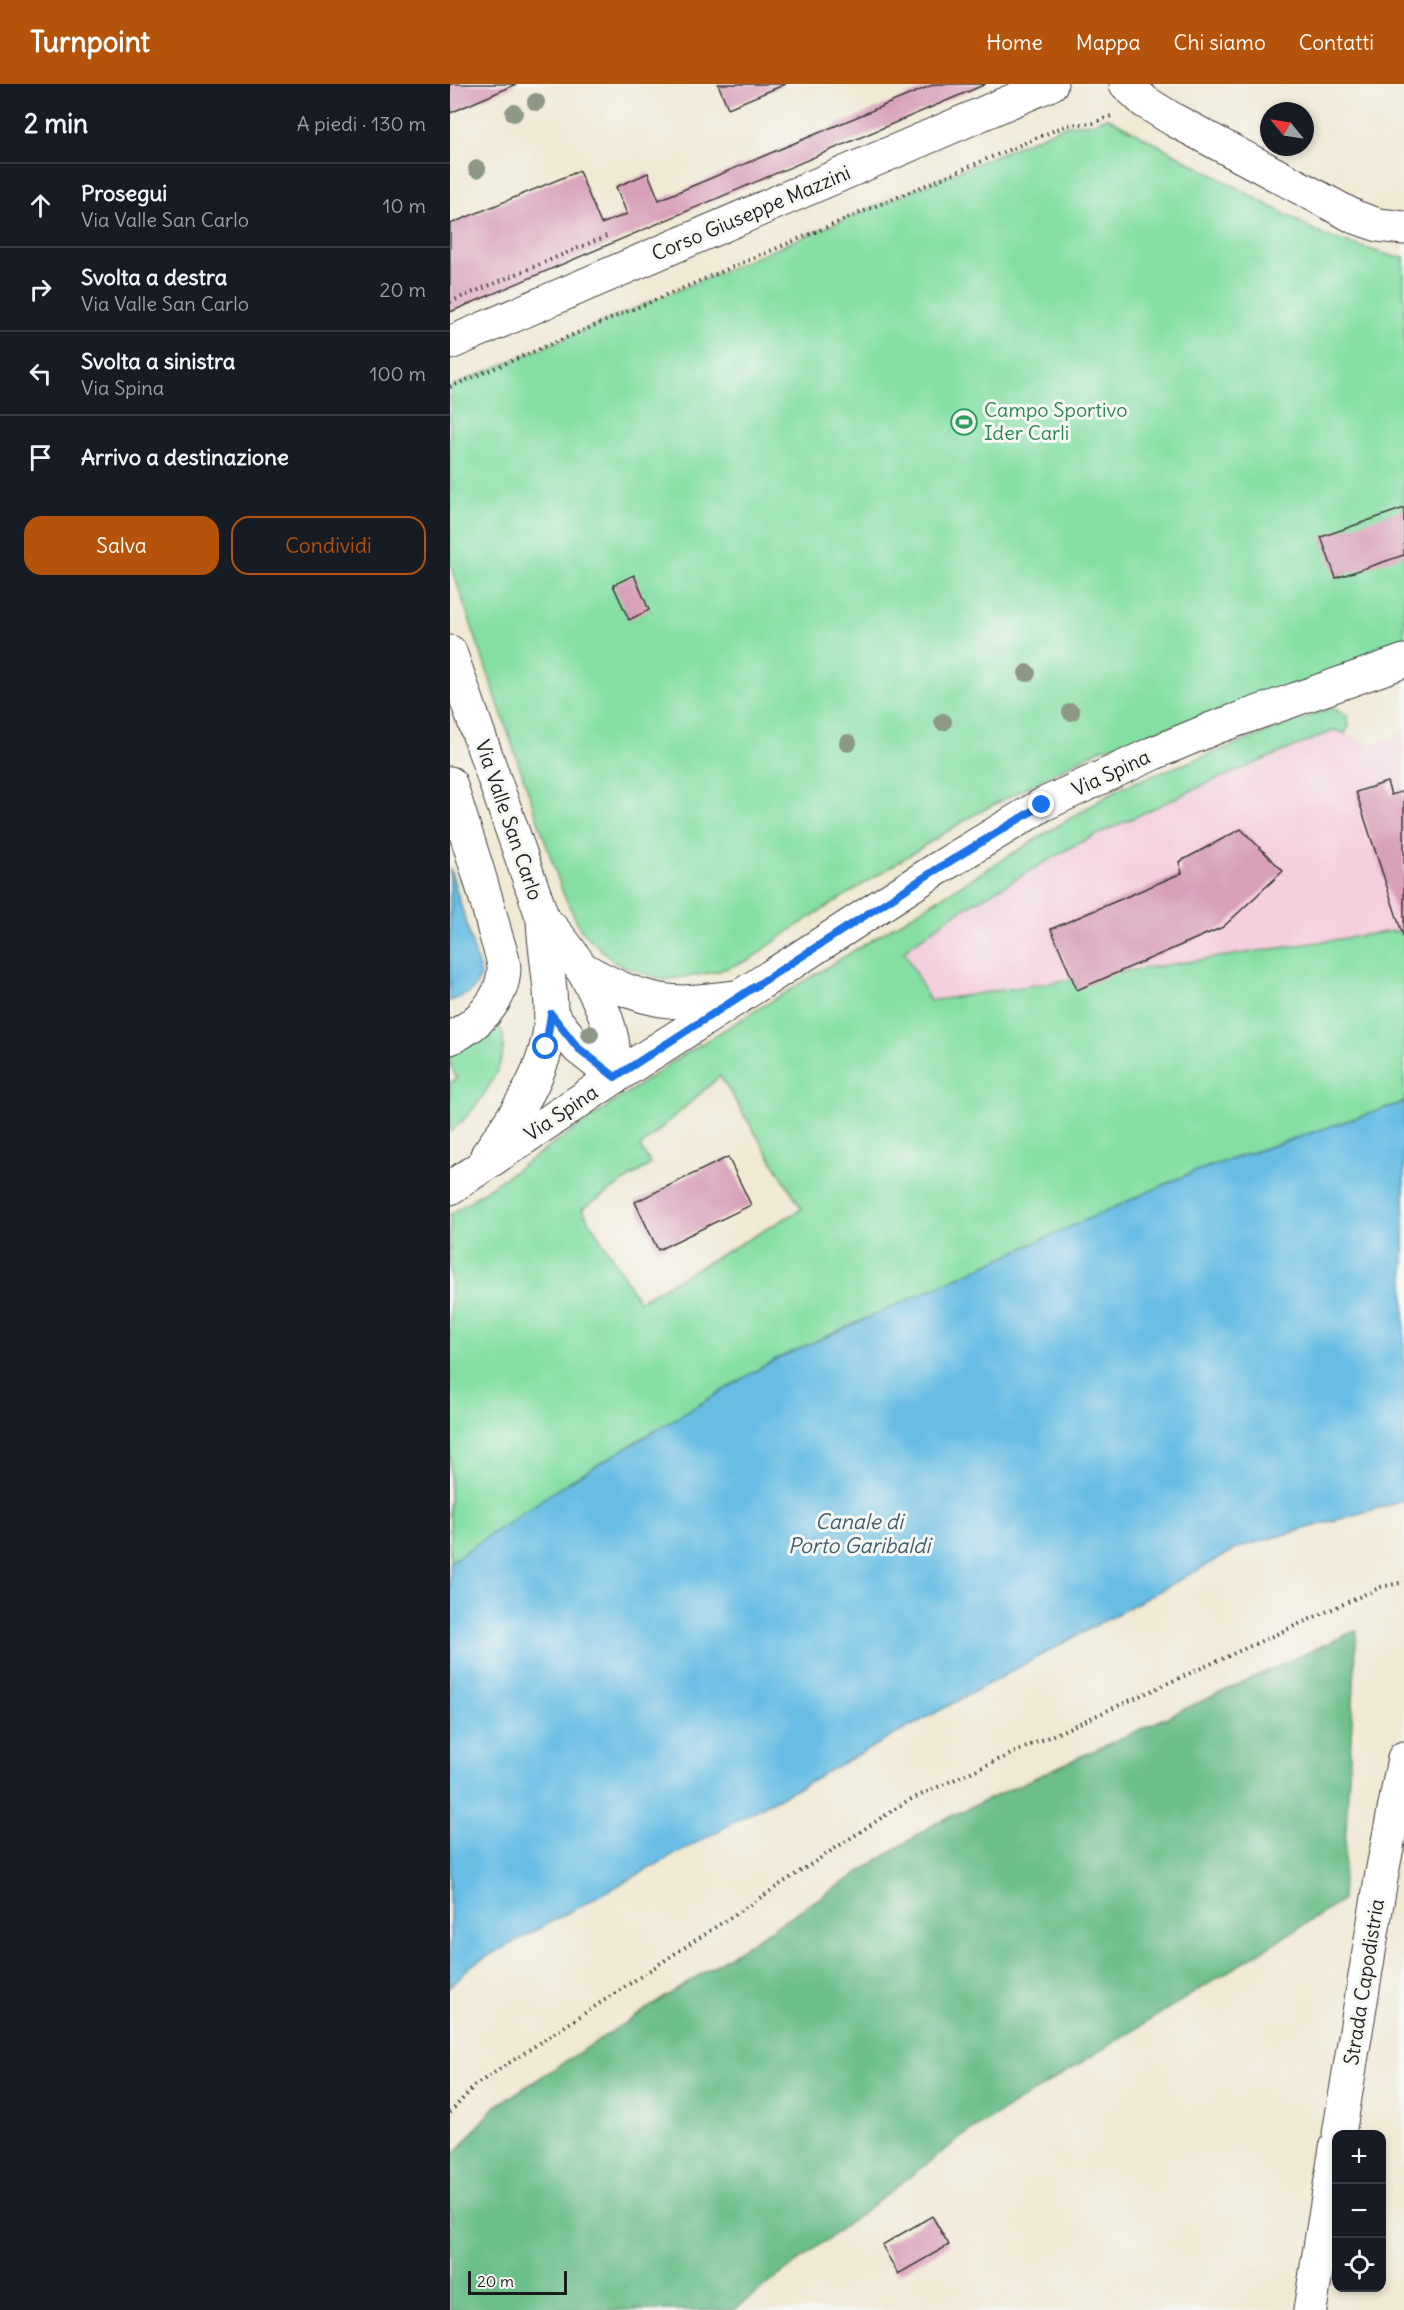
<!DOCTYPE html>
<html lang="it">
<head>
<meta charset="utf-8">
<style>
  body { margin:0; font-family:Delius,sans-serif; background:#242831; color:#f1f3f6 }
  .controls { position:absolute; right:18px; bottom:18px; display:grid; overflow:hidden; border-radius:12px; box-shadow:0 3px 9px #0003 }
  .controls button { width:54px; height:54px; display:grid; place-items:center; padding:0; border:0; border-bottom:2px solid #363941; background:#171b24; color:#f1f3f6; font:30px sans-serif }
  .compass { position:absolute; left:810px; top:18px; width:54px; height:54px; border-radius:50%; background:#171b24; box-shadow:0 3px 9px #0003; rotate:300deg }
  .scale { position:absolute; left:18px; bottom:15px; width:99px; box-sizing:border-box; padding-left:6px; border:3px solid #1c1c1c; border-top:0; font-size:16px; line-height:21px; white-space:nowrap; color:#1c1c1c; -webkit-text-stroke:4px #f6f6f2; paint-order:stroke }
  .stop { position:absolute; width:18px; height:18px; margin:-14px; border:4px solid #1a73e8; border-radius:50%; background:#fff }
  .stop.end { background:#1a73e8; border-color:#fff; box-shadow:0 2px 6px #0008 }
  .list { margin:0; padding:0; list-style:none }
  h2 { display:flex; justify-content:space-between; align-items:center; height:78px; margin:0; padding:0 24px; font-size:26px }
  h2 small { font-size:20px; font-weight:400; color:#9ea1a6 }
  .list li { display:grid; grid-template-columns:39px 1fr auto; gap:18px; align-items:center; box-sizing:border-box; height:84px; padding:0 24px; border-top:2px solid #363941 }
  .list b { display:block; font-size:22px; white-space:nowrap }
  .list p { margin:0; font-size:20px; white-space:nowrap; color:#9ea1a6 }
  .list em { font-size:20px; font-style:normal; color:#9ea1a6 }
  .actions { display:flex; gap:12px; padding:18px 24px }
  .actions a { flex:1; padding:14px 0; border:2px solid #b45309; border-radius:18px; text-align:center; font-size:21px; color:#b45309 }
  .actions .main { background:#b45309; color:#fff }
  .icon { flex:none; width:33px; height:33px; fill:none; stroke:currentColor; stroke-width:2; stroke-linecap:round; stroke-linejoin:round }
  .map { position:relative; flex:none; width:954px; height:2226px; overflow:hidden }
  header { display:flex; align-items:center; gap:36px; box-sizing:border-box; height:84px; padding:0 30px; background:#b45309; color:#fff }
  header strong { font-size:28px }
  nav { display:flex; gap:33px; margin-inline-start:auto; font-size:21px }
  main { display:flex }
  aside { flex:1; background:#171b24 }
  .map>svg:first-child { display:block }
  .built { fill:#f4cfdd }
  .green { fill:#85dfa4; stroke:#507e60; stroke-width:1.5; fill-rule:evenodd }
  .forest { fill:#6cbe8a; stroke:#446d53; stroke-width:1.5 }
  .water { fill:#68bde4; stroke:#426c80; stroke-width:1.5 }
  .building { fill:#d89fb9 }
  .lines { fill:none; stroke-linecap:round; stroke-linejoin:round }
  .minor-casing { stroke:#3c3b38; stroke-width:35 }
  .path { stroke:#3c3b38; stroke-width:4; stroke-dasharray:1.5 4.5; stroke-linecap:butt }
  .minor { stroke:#fff; stroke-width:33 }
  .tree { fill:#8d9885 }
  .route { stroke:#1a73e8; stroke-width:8 }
  .labels { text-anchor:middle; stroke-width:6; stroke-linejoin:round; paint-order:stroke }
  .street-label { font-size:20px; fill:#1c1c1c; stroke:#f6f6f2 }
  .leisure-label { font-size:20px; fill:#27864d; stroke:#f6f6f2; text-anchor:start }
  .water-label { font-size:21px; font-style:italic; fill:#3a5c6c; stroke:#f6f6f2 }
</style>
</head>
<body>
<header>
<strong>Turnpoint</strong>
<nav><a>Home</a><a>Mappa</a><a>Chi siamo</a><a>Contatti</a></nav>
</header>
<main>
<aside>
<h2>2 min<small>A piedi · 130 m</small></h2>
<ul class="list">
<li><svg class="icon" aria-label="ahead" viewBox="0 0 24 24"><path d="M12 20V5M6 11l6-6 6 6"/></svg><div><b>Prosegui</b><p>Via Valle San Carlo</p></div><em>10 m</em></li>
<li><svg class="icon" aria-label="right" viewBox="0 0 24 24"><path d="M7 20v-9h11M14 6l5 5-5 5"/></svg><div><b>Svolta a destra</b><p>Via Valle San Carlo</p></div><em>20 m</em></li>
<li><svg class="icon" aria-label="left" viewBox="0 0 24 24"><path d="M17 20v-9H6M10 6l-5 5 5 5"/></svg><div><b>Svolta a sinistra</b><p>Via Spina</p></div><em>100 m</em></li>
<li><svg class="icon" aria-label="arrive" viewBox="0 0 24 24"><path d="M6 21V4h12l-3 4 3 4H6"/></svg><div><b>Arrivo a destinazione</b></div></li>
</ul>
<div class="actions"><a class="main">Salva</a><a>Condividi</a></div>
</aside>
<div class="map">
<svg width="954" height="2226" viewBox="0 0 954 2226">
  <rect width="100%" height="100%" fill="#f6f6f2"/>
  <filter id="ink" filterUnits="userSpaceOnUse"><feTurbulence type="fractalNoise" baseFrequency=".0167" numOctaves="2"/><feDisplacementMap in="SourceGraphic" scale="12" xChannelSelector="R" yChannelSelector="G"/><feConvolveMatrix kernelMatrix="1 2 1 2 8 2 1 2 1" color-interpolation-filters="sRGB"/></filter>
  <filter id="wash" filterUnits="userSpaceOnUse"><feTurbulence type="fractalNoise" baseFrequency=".008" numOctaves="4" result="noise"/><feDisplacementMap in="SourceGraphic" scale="24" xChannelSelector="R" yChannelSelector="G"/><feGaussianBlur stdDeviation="1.35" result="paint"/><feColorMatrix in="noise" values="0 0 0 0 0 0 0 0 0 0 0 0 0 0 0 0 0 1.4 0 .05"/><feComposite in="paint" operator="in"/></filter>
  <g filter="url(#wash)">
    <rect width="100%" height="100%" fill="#f0e9d4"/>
    <!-- built -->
    <path class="built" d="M885,646l38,15 31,-13v200l-474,69 -26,-50 49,-36 122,-70 135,-63z"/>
    <!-- green -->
    <g class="green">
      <path d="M657,33l218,119 70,21h9v390l-37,16 -268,87 -129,67 -172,108 -49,35 -33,12 -52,8 -49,-17 -34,-33 -18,-37 -113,-330v-176l617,-262 26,-2z"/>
      <path d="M882,624l15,7 2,11 -4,8 -10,-4 -125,52 -135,63 -122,70 -49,36 26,50 462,-70 12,1v170l-211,70 -419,188 -324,205v-350l230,-158 440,-269zM270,992l82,133 -163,92 -57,-92 69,-45 -11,-17z"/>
      <path d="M46,934c3,6 6,12 7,18 6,30 -30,79 -53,96v-50l7,-3 -7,-16v-9z"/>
    </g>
    <!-- forest -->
    <path class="forest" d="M907,1546l-15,271 -376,233 -232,176h-284v-151l46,-53 440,-283z"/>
    <!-- water -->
    <g class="water">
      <path d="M0,784l31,107c-6,18 -15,20 -31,26z"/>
      <path d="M954,1018v399l-164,46 -770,419 -20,21v-425l117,-79 207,-123 419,-188z"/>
    </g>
    <g id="blocks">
      <!-- building -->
      <g class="building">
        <path d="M0,0h67l-67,29z"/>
        <path d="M268,0h68l-58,24z"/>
        <path d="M485,0h51l-536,228v-88l129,-53 22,53 26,-10 -11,-27 32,-14 11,27z"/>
        <path d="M954,424v47l-68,23 -15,-41z"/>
        <path d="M184,491l15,35 -20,10 -16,-35z"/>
        <path d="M937,698l4,13 13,-4v148l-48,-147z"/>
        <path d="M791,745l42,42 -60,56 -146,63 -26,-61 131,-56 -3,-11z"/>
        <path d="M278,1073l23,48 -93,45 -23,-48z"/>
        <path d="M482,2132l17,29 -51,29 -16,-29z"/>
      </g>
    </g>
  </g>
  <g filter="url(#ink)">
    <use href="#blocks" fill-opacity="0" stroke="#3c3b38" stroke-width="1.5"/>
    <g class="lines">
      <!-- minor casing -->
      <g class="minor-casing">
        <g id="minor">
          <path d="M676,0l19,18 29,18 181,97 23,8 26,3"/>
          <path d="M0,259l601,-259"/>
          <path d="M0,568l93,267c1,32 8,62 8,93 0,54 -34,101 -64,143"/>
          <path d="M0,699c15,50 33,99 45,150 3,11 9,25 9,36 -1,31 -27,57 -54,69"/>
          <path d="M93,835c30,30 60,79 69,120 2,12 2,25 3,38"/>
          <path d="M130,883c32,19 66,35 105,35 16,-1 34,-3 51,-5"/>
          <path d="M101,930l27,34 37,29"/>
          <path d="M0,1104l165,-111 319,-206 108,-66 112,-52 60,-25 190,-67"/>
          <path d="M889,2050l43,-261 22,-115"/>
          <path d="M860,2226l26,-162"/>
        </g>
      </g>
      <!-- path -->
      <g class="path">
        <path d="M0,218l159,-67"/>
        <path d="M0,303l617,-262 26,-2 18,-7"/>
        <path d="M0,2029l24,-27 433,-285 474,-214 23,-5"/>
      </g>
      <!-- minor -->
      <use href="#minor" class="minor"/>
    </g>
    <!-- trees -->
    <g class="tree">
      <circle cx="86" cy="18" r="9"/>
      <circle cx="64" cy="29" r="9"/>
      <circle cx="27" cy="85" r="9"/>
      <circle cx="577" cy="589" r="9"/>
      <circle cx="621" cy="628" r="9"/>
      <circle cx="493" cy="638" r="9"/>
      <circle cx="398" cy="659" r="9"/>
      <circle cx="140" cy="950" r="9"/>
    </g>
  </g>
  <g class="lines" filter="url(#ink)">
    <!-- route -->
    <path class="route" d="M96,963l5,-33 27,34 37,29 319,-206 108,-66"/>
  </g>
  <!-- icons -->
  <defs>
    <g id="stadium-ring" transform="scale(1.35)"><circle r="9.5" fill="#f6f6f2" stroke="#2e9e5b" stroke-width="1.5"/><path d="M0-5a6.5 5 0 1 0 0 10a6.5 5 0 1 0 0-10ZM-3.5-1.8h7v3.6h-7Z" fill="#2e9e5b"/></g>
  </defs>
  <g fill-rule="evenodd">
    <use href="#stadium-ring" x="514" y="338"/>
  </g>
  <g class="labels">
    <!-- street labels -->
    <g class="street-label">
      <text transform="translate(301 129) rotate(-23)" y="7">Corso Giuseppe Mazzini</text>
      <text transform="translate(661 689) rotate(-25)" y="7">Via Spina</text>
      <text transform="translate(59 736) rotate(71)" y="7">Via Valle San Carlo</text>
      <text transform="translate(111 1029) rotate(-34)" y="7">Via Spina</text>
      <text transform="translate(914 1898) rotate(-81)" y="7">Strada Capodistria</text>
    </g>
    <!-- leisure labels -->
    <g class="leisure-label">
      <text x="534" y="333">Campo Sportivo<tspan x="534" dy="23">Ider Carli</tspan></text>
    </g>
    <!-- water labels -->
    <g class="water-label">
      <text x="409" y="1445">Canale di<tspan x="409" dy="24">Porto Garibaldi</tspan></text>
    </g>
  </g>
</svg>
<div class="controls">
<button>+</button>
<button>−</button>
<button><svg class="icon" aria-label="locate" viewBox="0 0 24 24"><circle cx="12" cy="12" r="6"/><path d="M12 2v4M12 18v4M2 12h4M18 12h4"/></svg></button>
</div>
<svg class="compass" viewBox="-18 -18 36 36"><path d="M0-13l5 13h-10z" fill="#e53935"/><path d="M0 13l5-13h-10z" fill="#9ea1a6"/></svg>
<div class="scale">20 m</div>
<div class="stop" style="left:96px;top:963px"></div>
<div class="stop end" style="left:592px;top:721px"></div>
</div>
</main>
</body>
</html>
